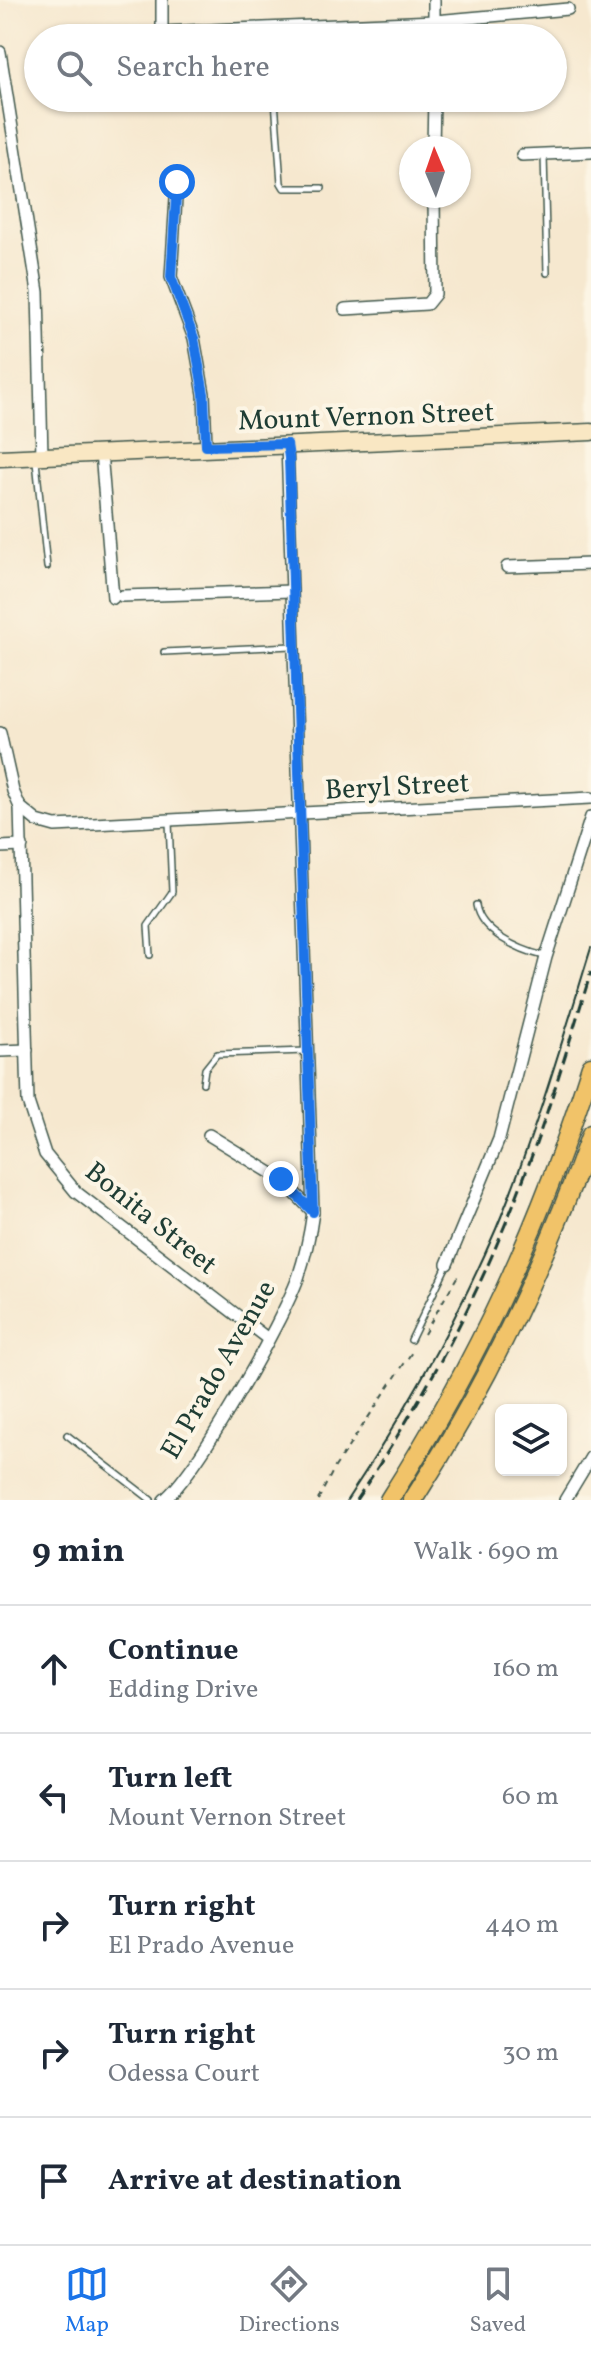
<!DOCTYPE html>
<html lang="en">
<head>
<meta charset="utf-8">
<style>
  body { margin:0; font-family:Vollkorn,serif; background:#f6f6f7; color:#1f2937 }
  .controls { position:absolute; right:24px; bottom:24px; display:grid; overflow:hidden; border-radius:12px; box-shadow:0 2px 6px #0004 }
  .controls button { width:72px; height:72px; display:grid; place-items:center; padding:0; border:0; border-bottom:2px solid #e0e1e3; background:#fff; color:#1f2937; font:40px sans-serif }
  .compass { position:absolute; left:399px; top:136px; width:72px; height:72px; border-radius:50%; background:#fff; box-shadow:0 2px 6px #0004; rotate:358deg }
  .stop { position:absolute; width:24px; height:24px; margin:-18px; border:6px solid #1a73e8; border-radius:50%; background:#fff }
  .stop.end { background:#1a73e8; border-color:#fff; box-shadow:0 2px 8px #0008 }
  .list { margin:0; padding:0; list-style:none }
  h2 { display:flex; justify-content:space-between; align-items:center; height:104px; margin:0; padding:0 32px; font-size:34px }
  h2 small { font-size:26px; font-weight:400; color:#747a83 }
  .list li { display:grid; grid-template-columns:52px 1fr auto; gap:24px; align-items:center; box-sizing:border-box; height:128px; padding:0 32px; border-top:2px solid #e0e1e3 }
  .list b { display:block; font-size:30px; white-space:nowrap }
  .list p { margin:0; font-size:26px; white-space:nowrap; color:#747a83 }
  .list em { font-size:26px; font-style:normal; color:#747a83 }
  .icon { flex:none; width:44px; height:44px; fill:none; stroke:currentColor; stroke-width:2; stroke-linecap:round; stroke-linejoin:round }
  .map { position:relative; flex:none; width:591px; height:1500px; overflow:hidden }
  .search { position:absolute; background:#fff; box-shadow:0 2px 6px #0004; left:24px; right:24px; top:24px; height:88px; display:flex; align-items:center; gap:20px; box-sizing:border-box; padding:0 28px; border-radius:44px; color:#747a83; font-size:30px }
  .sheet { height:744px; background:#fff }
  nav { display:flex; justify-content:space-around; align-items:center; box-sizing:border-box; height:112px; border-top:2px solid #e0e1e3; background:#fff; font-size:22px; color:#747a83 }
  nav a { display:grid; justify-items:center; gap:4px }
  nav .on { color:#1a73e8 }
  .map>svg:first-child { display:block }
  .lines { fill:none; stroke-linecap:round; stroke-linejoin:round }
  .lane-casing { stroke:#3f574b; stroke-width:8 }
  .street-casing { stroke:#3f574b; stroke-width:14 }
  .secondary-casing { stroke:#3f574b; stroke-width:19 }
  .primary-casing { stroke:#3f574b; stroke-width:21 }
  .path { stroke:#3f574b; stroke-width:2; stroke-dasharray:6 6; stroke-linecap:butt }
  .lane { stroke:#fff; stroke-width:5 }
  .street { stroke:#fff; stroke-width:11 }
  .secondary { stroke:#f9e7c3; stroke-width:16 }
  .primary { stroke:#f1c369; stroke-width:18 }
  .tram { stroke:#1f3d34; stroke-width:2 }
  .rail { stroke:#1f3d34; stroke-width:3; stroke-dasharray:12 6; stroke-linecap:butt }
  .route { stroke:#1a73e8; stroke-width:10 }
  .labels { text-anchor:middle; stroke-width:8; stroke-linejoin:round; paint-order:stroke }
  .street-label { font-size:28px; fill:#1f3d34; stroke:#fcf5e5 }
</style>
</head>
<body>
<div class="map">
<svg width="591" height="1500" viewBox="0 0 591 1500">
  <rect width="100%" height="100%" fill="#fcf5e5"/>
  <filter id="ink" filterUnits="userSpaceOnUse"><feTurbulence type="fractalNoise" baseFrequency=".0125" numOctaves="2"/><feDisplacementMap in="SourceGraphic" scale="16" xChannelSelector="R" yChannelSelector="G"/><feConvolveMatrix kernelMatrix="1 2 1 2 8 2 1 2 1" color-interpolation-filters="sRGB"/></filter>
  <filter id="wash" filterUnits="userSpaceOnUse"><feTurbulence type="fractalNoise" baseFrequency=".006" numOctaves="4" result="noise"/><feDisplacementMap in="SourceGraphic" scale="32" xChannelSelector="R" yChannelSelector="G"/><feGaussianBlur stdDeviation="1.8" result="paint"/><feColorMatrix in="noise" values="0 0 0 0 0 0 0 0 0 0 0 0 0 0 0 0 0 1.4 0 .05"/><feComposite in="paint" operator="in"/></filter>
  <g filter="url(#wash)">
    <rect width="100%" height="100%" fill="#f6e8cf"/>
  </g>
  <g filter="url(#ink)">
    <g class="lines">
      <!-- lane casing -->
      <g class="lane-casing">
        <g id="lane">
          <path d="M275,100l6,83 3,5h38"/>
          <path d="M544,155l3,118"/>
          <path d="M36,461l11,106"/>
          <path d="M164,652l128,-6"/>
          <path d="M476,905c4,27 43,45 68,51"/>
          <path d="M150,955l-2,-29 24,-34 -3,-70"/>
          <path d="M203,1083l2,-14 12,-15 90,-3"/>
          <path d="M411,1340l36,-75"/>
          <path d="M67,1435l84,65"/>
        </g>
      </g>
      <!-- street casing -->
      <g class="street-casing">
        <g id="street">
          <path d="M162,0v32l273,-11 133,-12"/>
          <path d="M434,0v38"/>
          <path d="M0,52l38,240 4,164"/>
          <path d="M275,98v1"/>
          <path d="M433,148l1,-50"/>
          <path d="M522,155l69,-3"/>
          <path d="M177,182l-6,95 23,61 10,56 2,52"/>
          <path d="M345,309l82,-5 8,-10 -1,-98"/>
          <path d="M101,452l12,146"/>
          <path d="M507,567l84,-3"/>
          <path d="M122,596l170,-5"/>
          <path d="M0,733l13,58 7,16 8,295 17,52 31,38 192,147"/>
          <path d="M20,807l17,14 18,5 536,-28"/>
          <path d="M0,847l22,-1"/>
          <path d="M0,1051l27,-1"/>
          <path d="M209,1135l72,44 32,33"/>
          <path d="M447,1264l52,-125 47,-182 45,-140"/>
          <path d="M164,1500c34,-28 118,-178 134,-222 7,-21 12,-44 15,-66l-26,-768"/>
          <path d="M565,1500l26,-43"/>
        </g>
      </g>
      <!-- secondary casing -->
      <g class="secondary-casing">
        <path id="secondary" d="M0,458l591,-26"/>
      </g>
      <!-- primary casing -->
      <g class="primary-casing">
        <g id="primary">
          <path d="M389,1500c89,-139 152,-276 202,-434"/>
          <path d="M413,1500c74,-115 132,-237 178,-366"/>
        </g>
      </g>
      <!-- path -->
      <g class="path">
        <path d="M424,1334l33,-57 -3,-3"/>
        <path d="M318,1500l17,-33 79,-118"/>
      </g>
      <!-- lane -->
      <use href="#lane" class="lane"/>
      <!-- street -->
      <use href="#street" class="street"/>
      <!-- secondary -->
      <use href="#secondary" class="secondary"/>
      <!-- primary -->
      <use href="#primary" class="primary"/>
      <!-- tram -->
      <path class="tram" d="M347,1500c57,-86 108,-176 149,-271 38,-91 66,-187 95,-281"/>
      <!-- rail -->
      <path class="rail" d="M356,1500c57,-84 107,-174 146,-268 36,-84 62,-173 89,-260"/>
    </g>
  </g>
  <g class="lines" filter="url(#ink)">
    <!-- route -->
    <path class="route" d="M177,182l-6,95 23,61 10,56 2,52 81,-2 2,14 24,754 -32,-33"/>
  </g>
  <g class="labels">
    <!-- street labels -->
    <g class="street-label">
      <text transform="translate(366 415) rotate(-2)" y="10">Mount Vernon Street</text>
      <text transform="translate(397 785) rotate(-3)" y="10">Beryl Street</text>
      <text transform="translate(152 1217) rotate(39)" y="10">Bonita Street</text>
      <text transform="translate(217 1369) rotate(-60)" y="10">El Prado Avenue</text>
    </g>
  </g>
</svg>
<div class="controls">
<button><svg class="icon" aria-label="layers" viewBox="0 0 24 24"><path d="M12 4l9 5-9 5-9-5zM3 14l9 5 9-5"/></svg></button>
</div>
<svg class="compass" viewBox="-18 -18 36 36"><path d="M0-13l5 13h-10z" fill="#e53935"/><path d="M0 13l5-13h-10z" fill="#747a83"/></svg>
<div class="stop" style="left:177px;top:182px"></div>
<div class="stop end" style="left:281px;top:1179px"></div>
<div class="search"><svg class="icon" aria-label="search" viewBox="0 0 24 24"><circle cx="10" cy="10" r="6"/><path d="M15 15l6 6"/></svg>Search here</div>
</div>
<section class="sheet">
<h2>9 min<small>Walk · 690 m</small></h2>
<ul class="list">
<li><svg class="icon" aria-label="ahead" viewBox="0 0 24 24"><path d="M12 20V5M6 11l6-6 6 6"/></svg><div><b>Continue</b><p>Edding Drive</p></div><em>160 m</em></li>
<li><svg class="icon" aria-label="left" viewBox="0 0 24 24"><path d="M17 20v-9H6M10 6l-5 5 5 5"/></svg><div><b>Turn left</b><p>Mount Vernon Street</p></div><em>60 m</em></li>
<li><svg class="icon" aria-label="right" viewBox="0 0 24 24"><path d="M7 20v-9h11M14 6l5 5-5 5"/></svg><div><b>Turn right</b><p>El Prado Avenue</p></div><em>440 m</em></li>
<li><svg class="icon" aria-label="right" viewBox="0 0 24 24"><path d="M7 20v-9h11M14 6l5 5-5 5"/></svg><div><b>Turn right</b><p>Odessa Court</p></div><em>30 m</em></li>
<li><svg class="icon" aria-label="arrive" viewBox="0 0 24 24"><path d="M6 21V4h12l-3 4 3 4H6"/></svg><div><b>Arrive at destination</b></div></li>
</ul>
</section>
<nav>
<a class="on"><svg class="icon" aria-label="map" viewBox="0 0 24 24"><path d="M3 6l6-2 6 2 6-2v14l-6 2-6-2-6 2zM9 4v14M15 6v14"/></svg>Map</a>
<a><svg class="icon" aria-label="directions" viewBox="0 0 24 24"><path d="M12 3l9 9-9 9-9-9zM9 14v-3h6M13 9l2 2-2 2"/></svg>Directions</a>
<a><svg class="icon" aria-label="saved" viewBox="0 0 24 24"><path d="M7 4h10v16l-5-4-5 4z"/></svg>Saved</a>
</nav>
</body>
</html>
